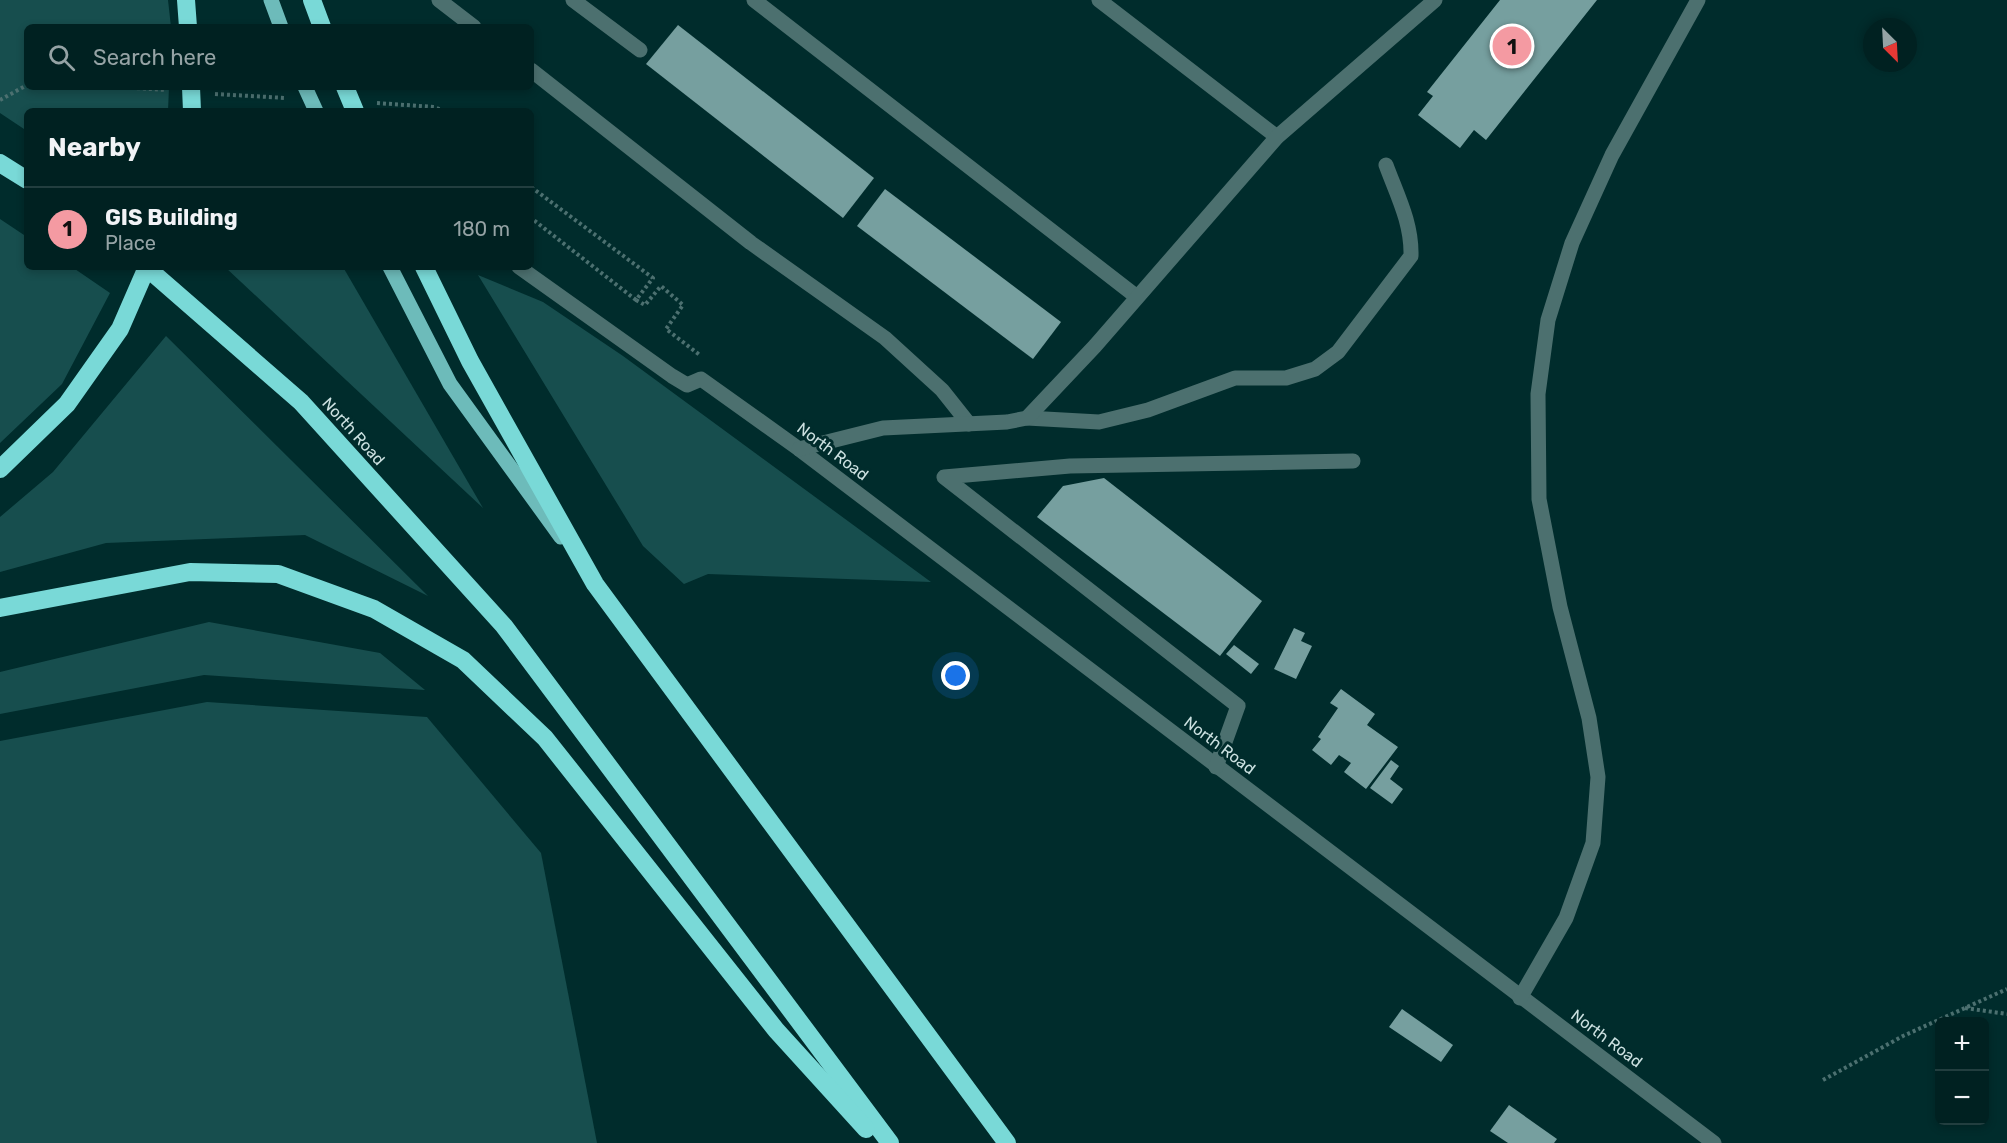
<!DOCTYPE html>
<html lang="en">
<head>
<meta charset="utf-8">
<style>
  body { margin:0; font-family:Rubik,sans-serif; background:#0e2e2e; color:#f1f3f6 }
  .controls { position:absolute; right:18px; bottom:18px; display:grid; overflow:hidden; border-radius:9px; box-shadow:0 3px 9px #0003 }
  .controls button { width:54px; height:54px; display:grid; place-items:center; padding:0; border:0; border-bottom:2px solid #223e3f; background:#002121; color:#f1f3f6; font:30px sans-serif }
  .compass { position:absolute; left:1863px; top:18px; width:54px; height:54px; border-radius:50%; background:#002121; box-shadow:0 3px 9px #0003; rotate:156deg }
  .you { position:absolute; left:956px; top:676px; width:21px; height:21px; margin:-15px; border:4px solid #fff; border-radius:50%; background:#1a73e8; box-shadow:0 0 0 9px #1a73e833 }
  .badge { display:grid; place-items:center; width:39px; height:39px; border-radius:50%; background:#f49aa2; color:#111; font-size:20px; font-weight:700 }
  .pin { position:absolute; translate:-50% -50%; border:3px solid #fff; box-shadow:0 2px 6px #0006 }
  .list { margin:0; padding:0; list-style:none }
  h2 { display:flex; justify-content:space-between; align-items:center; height:78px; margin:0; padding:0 24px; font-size:26px }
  h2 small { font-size:20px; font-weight:400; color:#95a3a5 }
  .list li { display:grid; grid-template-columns:39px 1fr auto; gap:18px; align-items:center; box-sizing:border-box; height:84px; padding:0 24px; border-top:2px solid #223e3f }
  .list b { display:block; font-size:22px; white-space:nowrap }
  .list p { margin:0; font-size:20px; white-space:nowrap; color:#95a3a5 }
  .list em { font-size:20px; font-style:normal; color:#95a3a5 }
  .icon { flex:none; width:33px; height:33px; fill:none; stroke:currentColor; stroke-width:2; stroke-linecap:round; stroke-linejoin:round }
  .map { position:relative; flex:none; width:2007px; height:1143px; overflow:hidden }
  .search { position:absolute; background:#002121; box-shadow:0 3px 9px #0003; left:24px; top:24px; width:510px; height:66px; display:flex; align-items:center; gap:15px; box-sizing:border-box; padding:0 21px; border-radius:9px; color:#95a3a5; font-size:22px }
  .panel { position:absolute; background:#002121; box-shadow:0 3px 9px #0003; left:24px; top:108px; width:510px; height:162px; border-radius:9px }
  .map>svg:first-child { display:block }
  .green { fill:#174e4e }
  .building { fill:#769f9f }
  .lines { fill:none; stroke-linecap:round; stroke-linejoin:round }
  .path { stroke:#4c7070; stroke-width:4; stroke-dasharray:3 3; stroke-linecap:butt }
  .minor { stroke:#4c706f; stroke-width:15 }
  .major { stroke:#6dbbba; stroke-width:15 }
  .highway { stroke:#79d9d7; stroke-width:18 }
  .labels { text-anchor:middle; stroke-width:6; stroke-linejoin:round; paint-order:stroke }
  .street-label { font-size:16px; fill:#cce1e1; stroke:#002c2c }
</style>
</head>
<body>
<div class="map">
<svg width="2007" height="1143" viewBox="0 0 2007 1143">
  <rect width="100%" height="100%" fill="#002c2c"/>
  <!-- green -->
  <g class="green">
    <path d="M0,0h168l3,27h-144v60h142l-1,24h-141v20l-27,-18z"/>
    <path d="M0,219l27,18v30h45l38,26 -48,91 -62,59z"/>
    <path d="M225,267h118l140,241z"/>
    <path d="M478,275l65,27 80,54 308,226 -223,-8 -24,10 -41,-38z"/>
    <path d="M166,336l262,260 -123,-61 -199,8 -106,29v-55l53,-45z"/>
    <path d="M209,622l171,31 45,37 -221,-15 -204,39v-42z"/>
    <path d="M207,702l220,15 114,136 56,290h-597v-402z"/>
  </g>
  <!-- building -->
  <g class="building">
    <path d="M1500,0h97l-111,140 -12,-10 -14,18 -42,-33 15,-19 -6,-4z"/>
    <path d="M678,25l196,153 -31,40 -197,-154z"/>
    <path d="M885,189l176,133 -28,37 -176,-133z"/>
    <path d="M1104,478l158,123 -42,55 -183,-139 26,-31z"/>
    <path d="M1294,628l11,5 -4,8 11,5 -16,33 -22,-10z"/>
    <path d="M1234,645l25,19 -8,10 -25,-20z"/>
    <path d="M1341,689l34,25 -8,11 31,22 -32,42 -22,-17 7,-9 -12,-8 -8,10 -19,-15 9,-11 -3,-2 20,-29 -8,-5z"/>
    <path d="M1391,760l8,6 -9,13 13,10 -11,15 -22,-16z"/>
    <path d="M1402,1009l51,36 -12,17 -52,-35z"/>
    <path d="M1509,1105l48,34 -3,4h-46l-18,-12z"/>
  </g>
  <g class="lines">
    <!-- path -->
    <g class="path">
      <path d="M119,87l47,3"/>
      <path d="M215,94l71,4"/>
      <path d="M0,100l27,-15"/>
      <path d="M377,103l57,4 10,4"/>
      <path d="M531,187l122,91 -17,22 -105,-82"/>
      <path d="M636,300l9,5 16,-19 22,19 -17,24 35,27"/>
      <path d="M1965,1008l42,6"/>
      <path d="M1823,1080l80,-44 104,-47"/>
    </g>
    <!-- minor -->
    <g class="minor">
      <path d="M439,0l35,27"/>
      <path d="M573,0l67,50"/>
      <path d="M754,0l383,297"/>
      <path d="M1099,0l178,137"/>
      <path d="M531,70l220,173 134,95 57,52 27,34"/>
      <path d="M519,267l153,109 15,9 14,-6 98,70 915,694"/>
      <path d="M1027,418l72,4 49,-12 87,-32h51l29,-9 23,-17 73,-96c1,-33 -14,-61 -25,-91"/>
      <path d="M799,449l84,-21 124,-6 20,-4 68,-72 182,-209 158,-137"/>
      <path d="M1216,767l22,-61 -294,-229 126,-11 283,-5"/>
      <path d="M1520,998l46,-80 27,-75 5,-66 -9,-59 -29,-111 -21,-108 -1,-105 10,-74 24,-77 40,-88 86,-155"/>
    </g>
    <!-- major -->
    <g class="major">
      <path d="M271,0l10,27"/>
      <path d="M305,87l11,24"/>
      <path d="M390,267l60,117 111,153"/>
    </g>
    <!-- highway -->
    <g class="highway">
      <path d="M186,0l2,27"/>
      <path d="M312,0l10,27"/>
      <path d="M191,87l1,24"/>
      <path d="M345,87l10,24"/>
      <path d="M0,163l27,17"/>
      <path d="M146,267l155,135 203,224 386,517"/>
      <path d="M424,267l46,94 125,223 412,559"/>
      <path d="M0,469l67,-65 53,-75 27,-62"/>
      <path d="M0,608l190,-36 88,2 96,35 89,51 82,78 231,292 90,99"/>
    </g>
  </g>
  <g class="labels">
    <!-- street labels -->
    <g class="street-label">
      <text transform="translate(354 431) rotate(48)" y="6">North Road</text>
      <text transform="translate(833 451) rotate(37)" y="6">North Road</text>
      <text transform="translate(1220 745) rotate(37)" y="6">North Road</text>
      <text transform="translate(1607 1038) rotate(37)" y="6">North Road</text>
    </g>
  </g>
</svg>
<div class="controls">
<button>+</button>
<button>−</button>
</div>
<svg class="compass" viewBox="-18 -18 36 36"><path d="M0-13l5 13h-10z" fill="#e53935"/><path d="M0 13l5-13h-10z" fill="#95a3a5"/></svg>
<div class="you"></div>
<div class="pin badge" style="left:1512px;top:46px">1</div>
<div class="search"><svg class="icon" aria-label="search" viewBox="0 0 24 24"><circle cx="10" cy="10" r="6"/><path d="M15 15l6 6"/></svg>Search here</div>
<section class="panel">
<h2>Nearby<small></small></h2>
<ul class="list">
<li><span class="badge">1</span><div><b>GIS Building</b><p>Place</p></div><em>180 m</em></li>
</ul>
</section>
</div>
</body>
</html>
